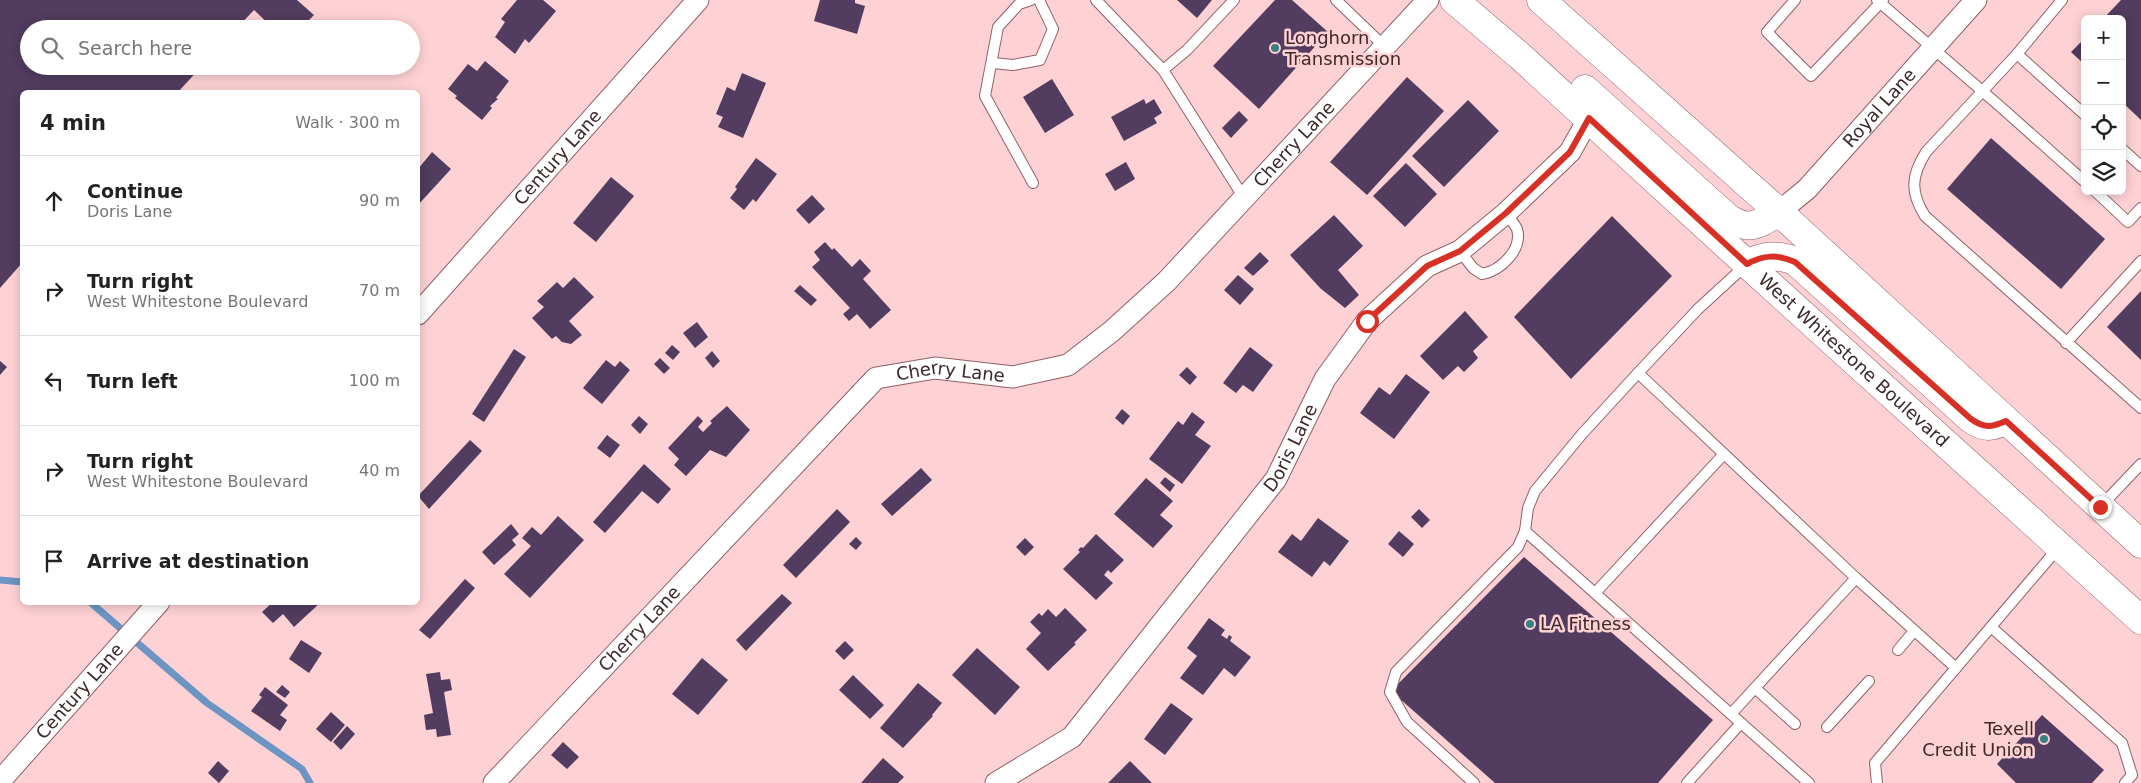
<!DOCTYPE html>
<html lang="en">
<head>
<meta charset="utf-8">
<style>
  body { margin:0; font-family:"DejaVu Sans",sans-serif; background:#f2f2f2; color:#222 }
  .controls { position:absolute; right:15px; top:15px; display:grid; overflow:hidden; border-radius:8px; box-shadow:0 2px 12px #0003 }
  .controls button { width:45px; height:45px; display:grid; place-items:center; padding:0; border:0; border-bottom:1px solid #e0e0e0; background:#fff; color:#222; font:25px sans-serif }
  .stop { position:absolute; width:15px; height:15px; margin:-11px; border:4px solid #d93025; border-radius:50%; background:#fff }
  .stop.end { background:#d93025; border-color:#fff; box-shadow:0 1px 5px #0008 }
  .list { margin:0; padding:0; list-style:none }
  h2 { display:flex; justify-content:space-between; align-items:center; height:65px; margin:0; padding:0 20px; font-size:21px }
  h2 small { font-size:16px; font-weight:400; color:#767676 }
  .list li { display:grid; grid-template-columns:32px 1fr auto; gap:15px; align-items:center; box-sizing:border-box; height:90px; padding:0 20px; border-top:1px solid #e0e0e0 }
  .list b { display:block; font-size:19px; white-space:nowrap }
  .list p { margin:0; font-size:16px; white-space:nowrap; color:#767676 }
  .list em { font-size:16px; font-style:normal; color:#767676 }
  .icon { flex:none; width:28px; height:28px; fill:none; stroke:currentColor; stroke-width:2; stroke-linecap:round; stroke-linejoin:round }
  .map { position:relative; flex:none; width:2141px; height:783px; overflow:hidden }
  .search { position:absolute; background:#fff; box-shadow:0 2px 12px #0003; left:20px; top:20px; width:400px; height:55px; display:flex; align-items:center; gap:12px; box-sizing:border-box; padding:0 18px; border-radius:28px; color:#767676; font-size:19px }
  .panel { position:absolute; background:#fff; box-shadow:0 2px 12px #0003; left:20px; top:90px; width:400px; height:515px; border-radius:8px }
  .map>svg:first-child { display:block }
  .lines { fill:none; stroke-linecap:round; stroke-linejoin:round }
  .stream { stroke:#6d95c4; stroke-width:7 }
  .building { fill:#523c5f }
  .lane-casing { stroke:#8f6065; stroke-width:12 }
  .street-casing { stroke:#8f6065; stroke-width:23 }
  .secondary-casing { stroke:#8f6065; stroke-width:29 }
  .lane { stroke:#fff; stroke-width:10 }
  .street { stroke:#fff; stroke-width:21 }
  .secondary { stroke:#fff; stroke-width:28 }
  .route { stroke:#d93025; stroke-width:6 }
  .poi-dot { fill:#39817f; stroke:#fed2d5; stroke-width:2 }
  .labels { text-anchor:middle; stroke-width:5; stroke-linejoin:round; paint-order:stroke }
  .poi-label { font-size:18px; fill:#3d282a; stroke:#fed2d5; text-anchor:start }
  .street-label { font-size:18px; fill:#3d282a; stroke:#fed2d5 }
</style>
</head>
<body>
<div class="map">
<svg width="2141" height="783" viewBox="0 0 2141 783">
  <rect width="100%" height="100%" fill="#fed2d5"/>
  <g class="lines">
    <!-- stream -->
    <g class="stream">
      <path d="M0,580l22,2"/>
      <path d="M90,602l117,101 95,66 8,14"/>
    </g>
  </g>
  <!-- building -->
  <g class="building">
    <path d="M0,0h297l17,15 -14,14h-26l-20,-19 -18,19h-207v37h173l-24,26h-156v171l-22,25z"/>
    <path d="M517,0h26l13,11 -27,32 -4,-4 -10,15 -20,-17 10,-15 -4,-3z"/>
    <path d="M820,0h35v3l10,3 -8,28 -43,-13z"/>
    <path d="M1177,0h35l-15,18z"/>
    <path d="M1275,0h17l36,32 -69,77 -46,-43z"/>
    <path d="M2121,0h20v120l-19,-18v-83h-19z"/>
    <path d="M2085,38v27l-14,-13z"/>
    <path d="M485,61l24,20 -13,17 2,1 -8,7 2,2 -10,12 -27,-22 2,-2 -9,-7 20,-25 9,7z"/>
    <path d="M742,73l24,10 -23,55 -25,-11 5,-10 -7,-3 11,-27 8,4z"/>
    <path d="M1407,77l37,34 -77,84 -37,-33z"/>
    <path d="M1052,79l22,36 -29,18 -22,-36z"/>
    <path d="M1144,99l2,5 8,-5 8,14 -8,5 3,5 -33,18 -13,-24z"/>
    <path d="M1468,100l31,31 -55,56 -32,-31z"/>
    <path d="M1239,111l9,9 -17,18 -9,-10z"/>
    <path d="M1991,138l114,101 -44,50 -114,-100z"/>
    <path d="M432,152l19,17 -33,36v-36z"/>
    <path d="M756,158l21,16 -21,28 -3,-3 -9,11 -14,-12 7,-9 -2,-2z"/>
    <path d="M1126,162l9,17 -20,12 -10,-17z"/>
    <path d="M1406,163l31,31 -32,33 -32,-31z"/>
    <path d="M611,177l23,19 -38,46 -23,-19z"/>
    <path d="M812,195l13,14 -16,15 -13,-14z"/>
    <path d="M1334,215l29,31 -25,24 21,25 -14,13 -25,-20 -30,-33z"/>
    <path d="M1612,216l60,60 -101,103 -57,-62z"/>
    <path d="M825,242l7,8 2,-2 18,19 8,-8 11,12 -8,8 28,31 -21,19 -13,-15 -8,7 -6,-7 7,-6 -38,-41 8,-7 -6,-8z"/>
    <path d="M1260,252l9,9 -16,15 -9,-8z"/>
    <path d="M1238,275l16,14 -14,16 -16,-15z"/>
    <path d="M574,277l20,20 -25,24 13,14 -11,9 -9,-2 -6,-6 -4,3 -20,-21 12,-11 -7,-6 20,-19 6,6z"/>
    <path d="M800,285l17,15 -6,6 -17,-15z"/>
    <path d="M2141,291v69l-34,-33z"/>
    <path d="M1465,311l23,26 -15,14 5,7 -14,14 -6,-6 -15,14 -23,-24z"/>
    <path d="M697,322l11,15 -13,11 -12,-15z"/>
    <path d="M672,345l8,7 -7,8 -8,-7z"/>
    <path d="M1250,347l23,18 -20,27 -10,-7 -7,8 -13,-10z"/>
    <path d="M514,349l12,8 -42,65 -12,-8z"/>
    <path d="M712,351l8,10 -7,7 -8,-10z"/>
    <path d="M660,358l10,10 -6,6 -10,-10z"/>
    <path d="M606,360l9,7 5,-6 10,9 -28,34 -19,-16z"/>
    <path d="M0,361l7,6 -7,8z"/>
    <path d="M1187,367l10,10 -7,8 -11,-10z"/>
    <path d="M1406,374l24,18 -36,47 -34,-26 19,-26 11,8z"/>
    <path d="M727,406l23,24 -24,27 -16,-7 -24,26 -12,-11 5,-6 -11,-11 30,-32 5,5 -5,6 5,5 9,-9 -2,-2z"/>
    <path d="M1122,409l8,7 -7,9 -8,-7z"/>
    <path d="M1192,412l13,10 -10,13 16,11 -29,38 -33,-25 29,-38 5,4z"/>
    <path d="M639,416l9,8 -8,10 -9,-9z"/>
    <path d="M607,435l13,10 -10,13 -13,-10z"/>
    <path d="M470,440l12,11 -53,58 -11,-13z"/>
    <path d="M644,464l27,25 -13,15 -16,-13 -37,42 -12,-11z"/>
    <path d="M921,468l11,12 -40,36 -11,-12z"/>
    <path d="M1165,477l10,8 -5,7 -10,-9z"/>
    <path d="M1146,478l27,23 -13,14 13,11 -20,22 -39,-34z"/>
    <path d="M837,509l13,13 -54,56 -13,-13z"/>
    <path d="M1419,509l11,11 -8,8 -11,-11z"/>
    <path d="M558,516l26,24 -54,58 -26,-24 27,-28 -9,-8 10,-11 9,8z"/>
    <path d="M1318,518l31,23 -19,25 -6,-5 -12,16 -34,-25 14,-18 9,7z"/>
    <path d="M511,524l8,10 -7,6 4,5 -22,20 -12,-13z"/>
    <path d="M1399,531l15,13 -11,13 -15,-13z"/>
    <path d="M1096,534l28,26 -13,13 -3,-3 -4,5 9,8 -17,17 -33,-31 17,-17 -2,-2 3,-3 2,1z"/>
    <path d="M856,537l6,6 -6,7 -7,-6z"/>
    <path d="M1025,538l9,9 -9,9 -9,-9z"/>
    <path d="M1524,557l189,163 -55,63h-163l-104,-92z"/>
    <path d="M465,579l10,9 -45,51 -11,-9z"/>
    <path d="M782,594l10,9 -46,48 -10,-11z"/>
    <path d="M273,602h48l-27,25 -11,-13 -10,9 -11,-11z"/>
    <path d="M1065,608l22,22 -13,13 2,1 -28,27 -22,-22 15,-16 -11,-11 9,-9 3,3 6,-7 8,8z"/>
    <path d="M1209,618l16,12 -4,5 6,4 2,-4 3,2 -2,4 21,16 -16,20 -11,-9 -21,27 -23,-17 17,-22 -10,-8z"/>
    <path d="M301,640l21,13 -13,20 -20,-14z"/>
    <path d="M845,641l9,9 -10,10 -9,-9z"/>
    <path d="M977,648l43,39 -25,28 -43,-40z"/>
    <path d="M702,658l26,22 -30,35 -26,-21z"/>
    <path d="M440,672l1,8 9,-1 2,11 -8,2 7,43 -14,2 -1,-8 -10,1 -2,-15 9,-2 -7,-39z"/>
    <path d="M853,675l31,30 -14,14 -31,-29z"/>
    <path d="M918,683l24,20 -10,12 1,1 -30,32 -23,-20z"/>
    <path d="M282,685l8,7 -5,6 -9,-6z"/>
    <path d="M265,687l23,18 -8,10 7,5 -7,11 -29,-20 11,-14 -3,-2z"/>
    <path d="M1171,703l22,16 -28,36 -21,-16z"/>
    <path d="M331,712l14,13 -14,17 -15,-13z"/>
    <path d="M2042,715l62,55 -12,13h-76l-19,-19z"/>
    <path d="M347,726l8,8 -14,16 -8,-8z"/>
    <path d="M563,742l16,15 -12,12 -16,-14z"/>
    <path d="M883,758l21,19 -6,6h-37z"/>
    <path d="M218,761l11,10 -10,12 -11,-10z"/>
    <path d="M1130,761l22,22h-44z"/>
  </g>
  <g class="lines">
    <!-- lane casing -->
    <g class="lane-casing">
      <g id="lane">
        <path d="M1031,0l-12,4 -21,23 -13,69 48,87"/>
        <path d="M1096,0l67,70 24,-20 47,-50"/>
        <path d="M1336,0l49,47"/>
        <path d="M1795,0l-28,32 44,44 72,-76"/>
        <path d="M1877,0l126,109 82,73"/>
        <path d="M2062,0l-45,54 -91,98c-15,24 -16,40 -1,64l216,192"/>
        <path d="M2017,54l68,61"/>
        <path d="M993,63l20,2 27,-5 13,-31 -14,-29"/>
        <path d="M1163,70l81,128"/>
        <path d="M2122,149l19,17"/>
        <path d="M2095,191l33,31 13,-14"/>
        <path d="M1460,251l13,17 9,6c18,-3 41,-24 35,-45 -2,-5 -8,-11 -11,-16"/>
        <path d="M2066,343l75,-82"/>
        <path d="M1638,373l218,205 -125,136"/>
        <path d="M2101,506l40,-42"/>
        <path d="M1525,531l216,192 -54,60"/>
        <path d="M1856,578l100,90"/>
        <path d="M1596,592l128,-138"/>
        <path d="M1991,627l131,116 10,32 -7,8"/>
        <path d="M1898,650l16,-19"/>
        <path d="M1755,688l40,36"/>
        <path d="M1741,723l68,60"/>
        <path d="M1827,727l42,-46"/>
        <path d="M1474,783l-67,-61 -17,-30 6,-20 122,-125 7,-16 3,-23 7,-17 47,-57 56,-61 60,-64 48,-44"/>
        <path d="M1877,783l-2,-20 184,-216"/>
      </g>
    </g>
    <!-- street casing -->
    <g class="street-casing">
      <g id="street">
        <path id="s1" d="M1779,212l28,-23 169,-189"/>
        <path id="s2" d="M418,314l280,-314"/>
        <path id="s3" d="M0,781l159,-179"/>
        <path id="s4" d="M494,783l382,-405 59,-10 78,9 55,-12 44,-34 55,-50 261,-281"/>
        <path id="s5" d="M996,783l76,-46 204,-258 49,-100 42,-58 60,-55 33,-15 46,-38 64,-61 19,-34"/>
      </g>
    </g>
    <!-- secondary casing -->
    <g class="secondary-casing">
      <g id="secondary">
        <path id="s6" d="M1454,0l66,56 227,208 394,356"/>
        <path d="M1541,0l238,212 362,332"/>
        <path d="M1585,89l143,129c22,14 31,6 51,-6"/>
        <path d="M1747,264c17,-9 30,-10 48,-3l176,158c14,10 21,8 35,2"/>
      </g>
    </g>
    <!-- lane -->
    <use href="#lane" class="lane"/>
    <!-- street -->
    <use href="#street" class="street"/>
    <!-- secondary -->
    <use href="#secondary" class="secondary"/>
  </g>
  <g class="lines">
    <!-- route -->
    <path class="route" d="M1367,321l60,-55 33,-15 46,-38 64,-61 19,-34 158,146c17,-9 30,-10 48,-2l176,157c14,10 21,8 35,2l94,86"/>
  </g>
  <!-- markers -->
  <g class="poi-dot">
    <circle cx="1275" cy="48" r="5"/>
    <circle cx="1530" cy="624" r="5"/>
    <circle cx="2044" cy="739" r="5"/>
  </g>
  <g class="labels">
    <!-- poi labels -->
    <g class="poi-label">
      <text x="1285" y="44">Longhorn<tspan x="1285" dy="21">Transmission</tspan></text>
      <text x="1540" y="630">LA Fitness</text>
      <text x="2034" y="735" text-anchor="end">Texell<tspan x="2034" dy="21">Credit Union</tspan></text>
    </g>
    <!-- street labels -->
    <g class="street-label">
      <text dy="6" stroke="none"><textPath href="#s1" startOffset="145">Royal Lane</textPath></text>
      <text dy="6" stroke="none"><textPath href="#s4" startOffset="1068">Cherry Lane</textPath></text>
      <text dy="6" stroke="none"><textPath href="#s2" startOffset="210">Century Lane</textPath></text>
      <text dy="6" stroke="none"><textPath href="#s6" startOffset="538">West Whitestone Boulevard</textPath></text>
      <text dy="6" stroke="none"><textPath href="#s4" startOffset="632">Cherry Lane</textPath></text>
      <text dy="6" stroke="none"><textPath href="#s5" startOffset="452">Doris Lane</textPath></text>
      <text dy="6" stroke="none"><textPath href="#s4" startOffset="212">Cherry Lane</textPath></text>
      <text dy="6" stroke="none"><textPath href="#s3" startOffset="120">Century Lane</textPath></text>
    </g>
  </g>
</svg>
<div class="controls">
<button>+</button>
<button>−</button>
<button><svg class="icon" aria-label="locate" viewBox="0 0 24 24"><circle cx="12" cy="12" r="6"/><path d="M12 2v4M12 18v4M2 12h4M18 12h4"/></svg></button>
<button><svg class="icon" aria-label="layers" viewBox="0 0 24 24"><path d="M12 4l9 5-9 5-9-5zM3 14l9 5 9-5"/></svg></button>
</div>
<div class="stop" style="left:1367px;top:321px"></div>
<div class="stop end" style="left:2100px;top:507px"></div>
<div class="search"><svg class="icon" aria-label="search" viewBox="0 0 24 24"><circle cx="10" cy="10" r="6"/><path d="M15 15l6 6"/></svg>Search here</div>
<section class="panel">
<h2>4 min<small>Walk · 300 m</small></h2>
<ul class="list">
<li><svg class="icon" aria-label="ahead" viewBox="0 0 24 24"><path d="M12 20V5M6 11l6-6 6 6"/></svg><div><b>Continue</b><p>Doris Lane</p></div><em>90 m</em></li>
<li><svg class="icon" aria-label="right" viewBox="0 0 24 24"><path d="M7 20v-9h11M14 6l5 5-5 5"/></svg><div><b>Turn right</b><p>West Whitestone Boulevard</p></div><em>70 m</em></li>
<li><svg class="icon" aria-label="left" viewBox="0 0 24 24"><path d="M17 20v-9H6M10 6l-5 5 5 5"/></svg><div><b>Turn left</b></div><em>100 m</em></li>
<li><svg class="icon" aria-label="right" viewBox="0 0 24 24"><path d="M7 20v-9h11M14 6l5 5-5 5"/></svg><div><b>Turn right</b><p>West Whitestone Boulevard</p></div><em>40 m</em></li>
<li><svg class="icon" aria-label="arrive" viewBox="0 0 24 24"><path d="M6 21V4h12l-3 4 3 4H6"/></svg><div><b>Arrive at destination</b></div></li>
</ul>
</section>
</div>
</body>
</html>
